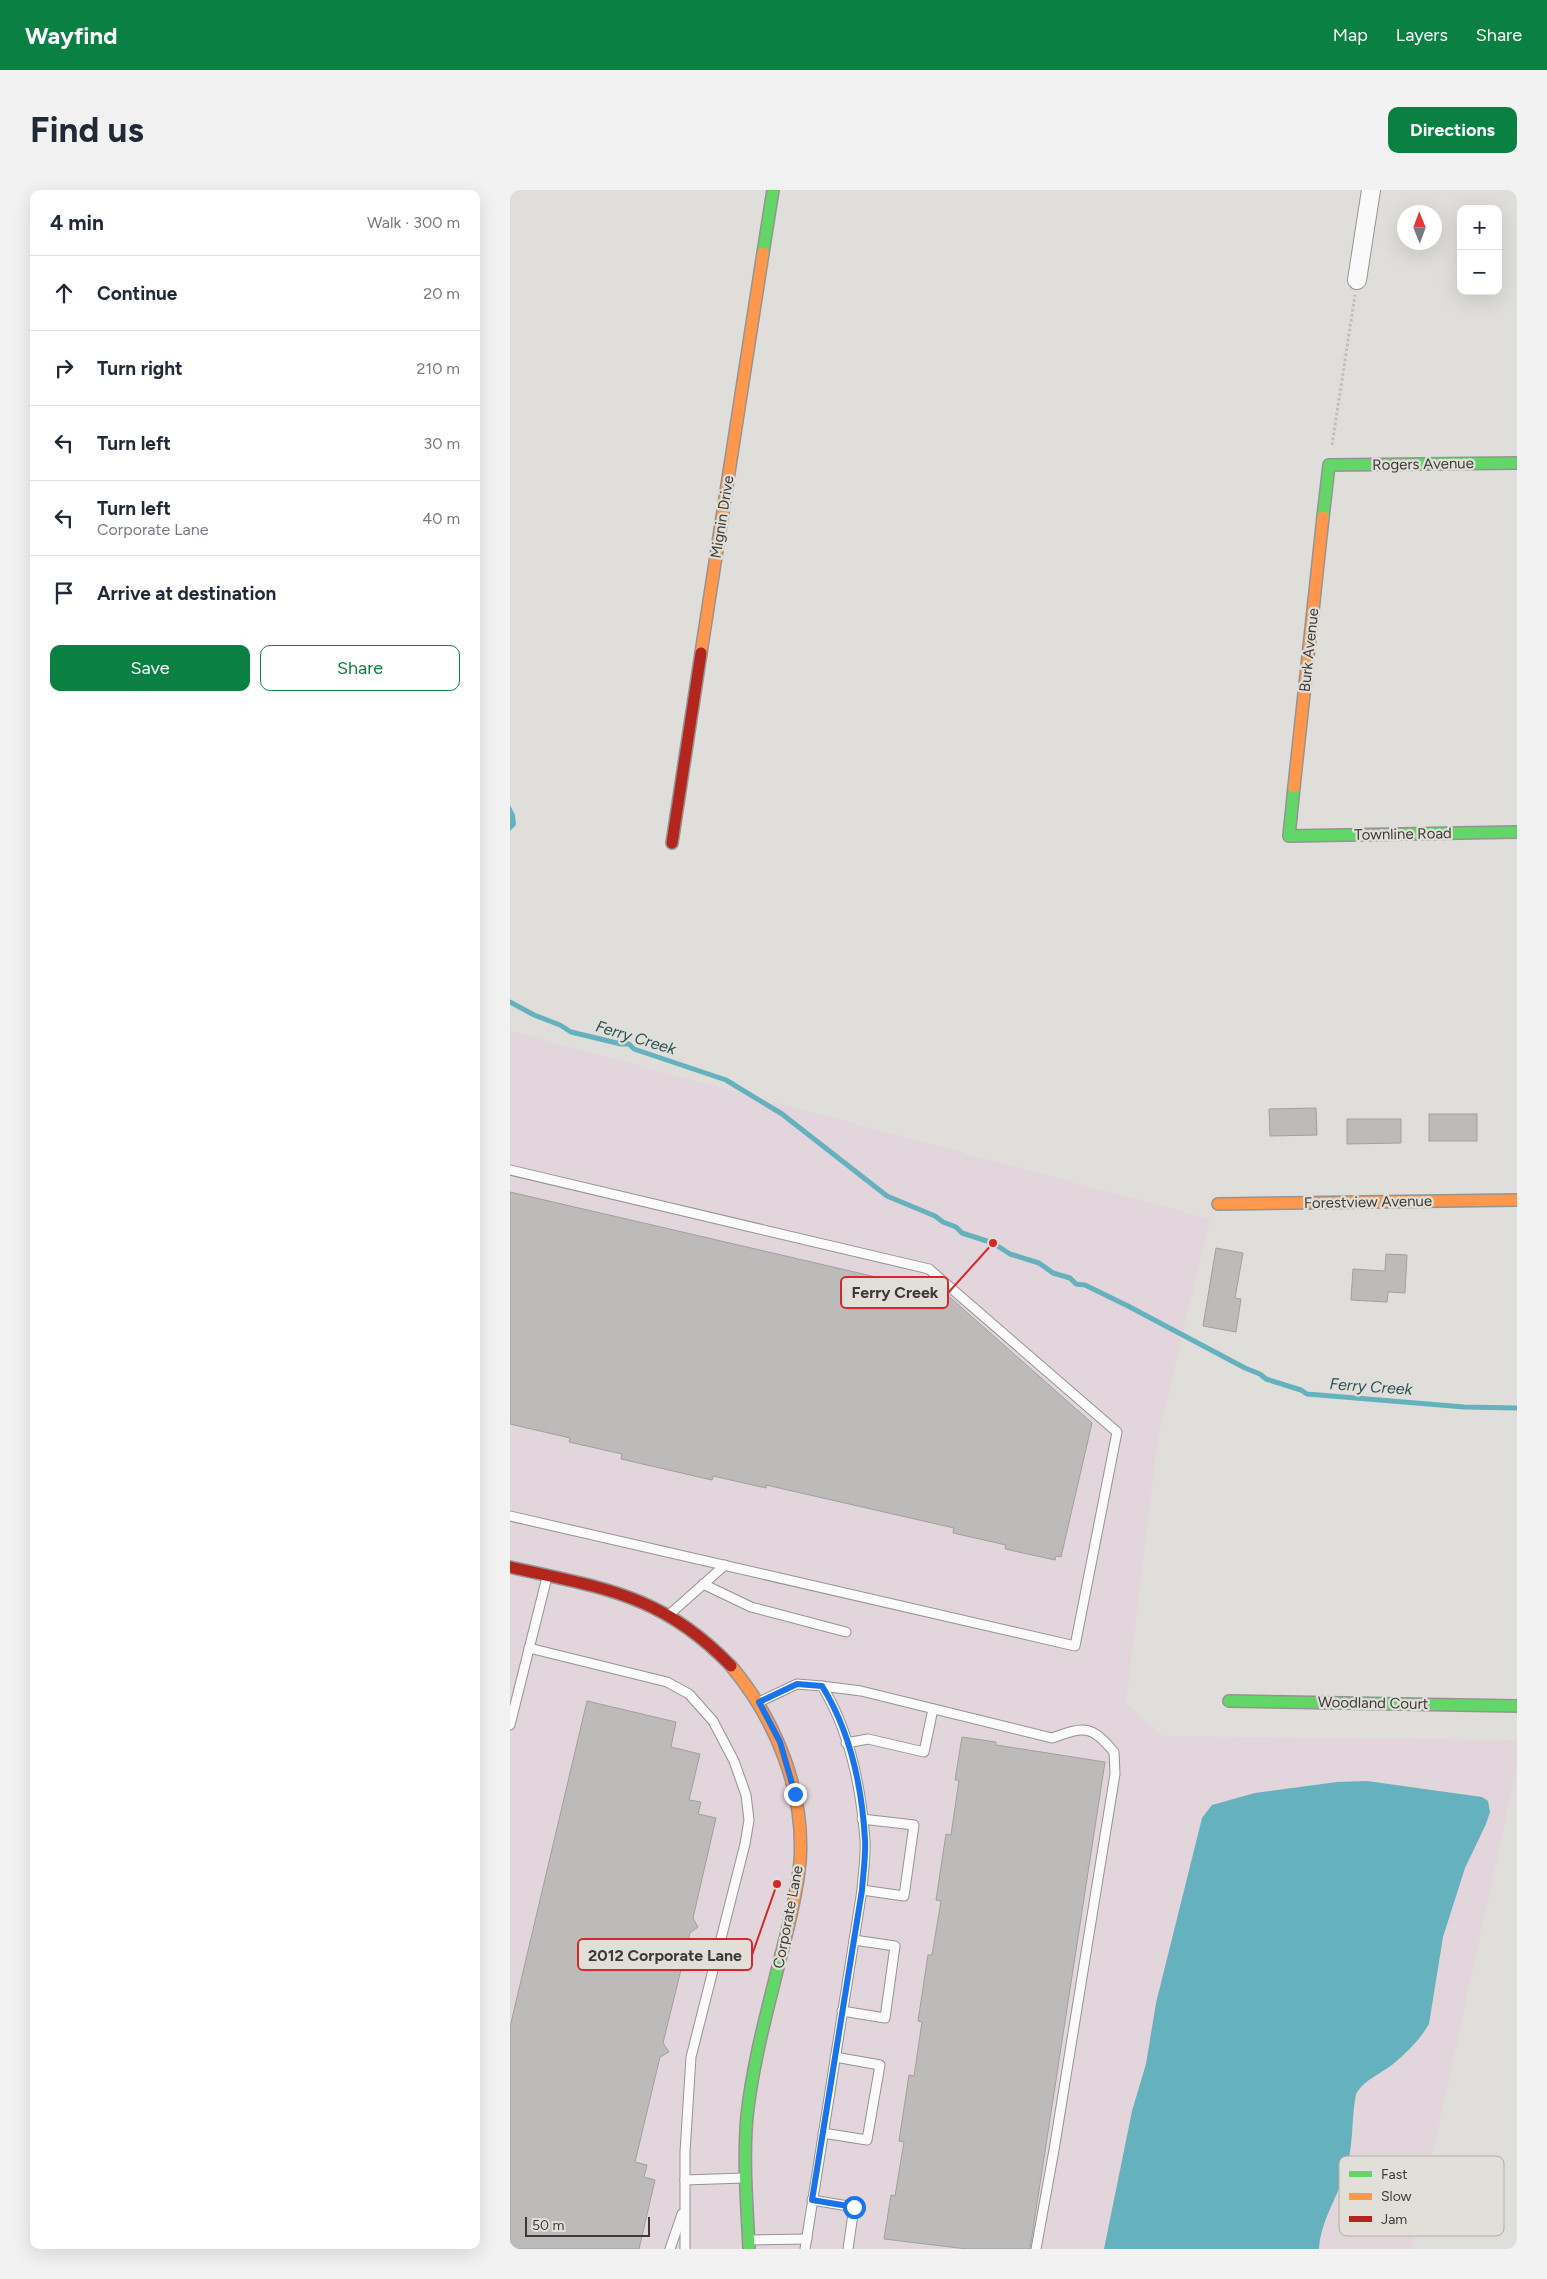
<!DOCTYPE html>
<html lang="en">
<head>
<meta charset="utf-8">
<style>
  body { margin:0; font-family:Figtree,sans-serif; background:#f2f2f3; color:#1f2937 }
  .controls { position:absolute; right:15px; top:15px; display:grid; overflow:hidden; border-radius:10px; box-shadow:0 5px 20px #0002 }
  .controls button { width:45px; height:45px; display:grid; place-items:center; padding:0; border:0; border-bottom:1px solid #e0e1e3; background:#fff; color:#1f2937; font:25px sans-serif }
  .compass { position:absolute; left:887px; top:15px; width:45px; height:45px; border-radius:50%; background:#fff; box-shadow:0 5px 20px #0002; rotate:359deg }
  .scale { position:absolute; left:15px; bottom:12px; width:125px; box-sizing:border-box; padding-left:5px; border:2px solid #3c3a38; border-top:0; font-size:14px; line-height:18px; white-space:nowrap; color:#3c3a38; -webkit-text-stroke:4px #e2dfd9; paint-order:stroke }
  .stop { position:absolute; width:15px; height:15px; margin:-11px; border:4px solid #1a73e8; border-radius:50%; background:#fff }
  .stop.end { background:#1a73e8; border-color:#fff; box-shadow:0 1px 5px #0008 }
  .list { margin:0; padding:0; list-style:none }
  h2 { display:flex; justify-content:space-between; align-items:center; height:65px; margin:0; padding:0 20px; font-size:21px }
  h2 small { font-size:16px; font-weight:400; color:#747a83 }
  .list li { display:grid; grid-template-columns:32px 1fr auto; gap:15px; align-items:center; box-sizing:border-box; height:75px; padding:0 20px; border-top:1px solid #e0e1e3 }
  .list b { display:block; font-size:19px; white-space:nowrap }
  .list p { margin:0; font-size:16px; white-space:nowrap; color:#747a83 }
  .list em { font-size:16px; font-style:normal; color:#747a83 }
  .actions { display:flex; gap:10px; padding:15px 20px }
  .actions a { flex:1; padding:11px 0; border:1px solid #0b8043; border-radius:10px; text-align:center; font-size:18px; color:#0b8043 }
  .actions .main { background:#0b8043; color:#fff }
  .icon { flex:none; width:28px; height:28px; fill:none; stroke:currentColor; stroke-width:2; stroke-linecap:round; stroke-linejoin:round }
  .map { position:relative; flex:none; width:1007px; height:2059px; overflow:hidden; border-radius:10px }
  header { display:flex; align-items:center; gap:30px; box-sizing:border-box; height:70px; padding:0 25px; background:#0b8043; color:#fff }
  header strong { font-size:24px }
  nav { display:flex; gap:28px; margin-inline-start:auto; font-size:18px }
  .intro { display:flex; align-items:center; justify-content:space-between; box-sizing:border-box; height:120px; padding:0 30px }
  h1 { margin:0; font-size:35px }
  .button { padding:12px 22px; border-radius:10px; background:#0b8043; color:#fff; font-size:18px; font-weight:700 }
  main { display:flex; gap:30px; padding:0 30px }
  aside { flex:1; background:#fff; border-radius:10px; box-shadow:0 5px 20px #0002 }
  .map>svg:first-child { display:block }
  .commercial { fill:#e2d5dc }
  .water { fill:#65b1bd }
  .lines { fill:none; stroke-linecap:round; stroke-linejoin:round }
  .stream { stroke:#65b1bd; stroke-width:5 }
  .building { fill:#bdbbb9; stroke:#a1a09d }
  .lane-casing { stroke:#959491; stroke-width:11 }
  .street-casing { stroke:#959491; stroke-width:20 }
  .fast-casing { stroke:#959491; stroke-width:14 }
  .slow-casing { stroke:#959491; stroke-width:14 }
  .jam-casing { stroke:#959491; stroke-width:14 }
  .path { stroke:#bfbebc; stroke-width:3; stroke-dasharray:2.5 2.5; stroke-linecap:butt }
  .lane { stroke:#fafafa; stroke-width:9 }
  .street { stroke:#fafafa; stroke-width:18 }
  .fast { stroke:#63d668; stroke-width:11 }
  .slow { stroke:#ff974d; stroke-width:11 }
  .jam { stroke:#b3261e; stroke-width:11 }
  .route { stroke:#1a73e8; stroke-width:6 }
  .labels { text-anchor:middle; stroke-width:4.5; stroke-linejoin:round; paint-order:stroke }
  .street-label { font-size:15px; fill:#3c3a38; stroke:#e2dfd9 }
  .water-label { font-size:16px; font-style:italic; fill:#25525a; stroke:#e2dfd9 }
  .key { fill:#e2dfd9; stroke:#b0aea9; stroke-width:1 }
  .key-label { font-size:14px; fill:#3c3a38 }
  .leader { fill:none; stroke:#d62828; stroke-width:2 }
  .callout-dot { fill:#d62828; stroke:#e2dfd9; stroke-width:2 }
  .callout { fill:#e2dfd9; stroke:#d62828; stroke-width:2 }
  .callout-label { font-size:16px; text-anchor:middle; font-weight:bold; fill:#3c3a38 }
</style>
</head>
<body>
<header>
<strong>Wayfind</strong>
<nav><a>Map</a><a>Layers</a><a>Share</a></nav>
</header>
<div class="intro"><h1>Find us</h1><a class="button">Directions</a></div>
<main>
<aside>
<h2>4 min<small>Walk · 300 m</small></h2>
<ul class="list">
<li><svg class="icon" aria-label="ahead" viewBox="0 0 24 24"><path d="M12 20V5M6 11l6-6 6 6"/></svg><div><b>Continue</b></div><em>20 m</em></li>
<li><svg class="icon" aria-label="right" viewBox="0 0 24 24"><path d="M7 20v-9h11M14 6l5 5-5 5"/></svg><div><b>Turn right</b></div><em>210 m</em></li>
<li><svg class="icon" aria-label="left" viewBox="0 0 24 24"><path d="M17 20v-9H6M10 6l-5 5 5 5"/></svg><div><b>Turn left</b></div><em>30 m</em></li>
<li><svg class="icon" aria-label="left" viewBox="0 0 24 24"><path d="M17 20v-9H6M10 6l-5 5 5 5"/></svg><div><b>Turn left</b><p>Corporate Lane</p></div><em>40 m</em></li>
<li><svg class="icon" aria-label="arrive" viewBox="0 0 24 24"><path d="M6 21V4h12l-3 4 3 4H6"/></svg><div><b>Arrive at destination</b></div></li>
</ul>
<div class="actions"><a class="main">Save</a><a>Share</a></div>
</aside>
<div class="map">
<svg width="1007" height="2059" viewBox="0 0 1007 2059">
  <rect width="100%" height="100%" fill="#e0dedb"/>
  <!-- commercial -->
  <path class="commercial" d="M0,841l700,188 -52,218 -32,266 37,33 354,4v26l-105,483h-902z"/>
  <!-- water -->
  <g class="water">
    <path d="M0,615l5,10 1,10 -6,6z"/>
    <path d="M857,1591l115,16 6,4 2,11 -4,12 -21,44 -22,69 -14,87c-9,16 -23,29 -37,41 -12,9 -28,15 -36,29 -5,25 -2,51 -10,76 -8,27 -25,49 -27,79h-215l28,-138 14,-47 10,-61 46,-185 10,-13 43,-12 82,-11z"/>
  </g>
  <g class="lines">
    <!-- stream -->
    <path class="stream" d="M0,812l24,13 26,10 11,7 50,12h8l5,5 92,31 56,34 105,82 48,20 8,6 13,5 6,6 31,10 17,11 29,9 14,10 17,5 6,6 9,1 43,21 117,62 15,6 6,5 35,11 6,4 157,13 53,1"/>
  </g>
  <!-- building -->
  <g class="building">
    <path d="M806,918l1,27 -47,1 -1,-27z"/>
    <rect x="919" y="924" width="48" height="27"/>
    <path d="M837,929h54v24l-54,1z"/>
    <path d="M0,1002l435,101 147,130 -31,134 -5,-1 -1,4 -50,-11 1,-4 -53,-12 1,-5 -188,-43v3l-53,-12 -1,4 -91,-21 1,-5 -53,-12 1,-4 -60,-14z"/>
    <path d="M706,1058l27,5 -8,45 6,1 -5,33 -33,-6z"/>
    <path d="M876,1064l21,1 -2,38 -17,-1 -1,10 -36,-2 2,-31 32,2z"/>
    <path d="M77,1511l89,21 -5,25 29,7 -11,46 12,2 -3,12 18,4 -23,100 5,9 -8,6 -27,110 6,9 -9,5 -25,105 12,3 -3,12 11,3 -16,69h-129v-222z"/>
    <path d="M452,1547l34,5v3l109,17 -75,487h-63l-83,-10 7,-44 4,1 9,-54 -5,-1 10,-66 5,1 8,-54 -4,-1 10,-66h4l9,-54 -5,-1 10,-66 5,1 8,-55h-4z"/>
  </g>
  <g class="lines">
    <!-- lane casing -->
    <g class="lane-casing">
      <g id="lane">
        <path d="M0,980l419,99 188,163 -42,214 -565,-130"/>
        <path d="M193,1394l48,23 95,25"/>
        <path d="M161,1423l54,-48"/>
        <path d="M19,1458l138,34 22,12 24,27 21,40 12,34 3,25 -4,24 -54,213 -6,95v97"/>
        <path d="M312,1496l39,5 191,47c33,-12 39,-13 62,14l1,22 -61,376 -18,99"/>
        <path d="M249,1512l38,-18 25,2c28,45 39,101 43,154 1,16 -2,34 -3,50l-57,359"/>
        <path d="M0,1535l37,-148"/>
        <path d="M336,1553l22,-4 56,13 9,-43"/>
        <path d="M352,1700l42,6 10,-71 -52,-6"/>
        <path d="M332,1821l43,7 10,-72 -41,-6"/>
        <path d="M313,1943l44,7 13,-75 -45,-8"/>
        <path d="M175,1990l59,-2"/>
        <path d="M302,2010l42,7 -6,42"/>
        <path d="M239,2050l58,-1"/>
        <path d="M160,2059l12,-35"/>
      </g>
    </g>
    <!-- street casing -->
    <g class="street-casing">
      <path id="street" d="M847,90l14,-90"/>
    </g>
    <!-- fast casing -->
    <g class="fast-casing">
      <g id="fast">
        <path d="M253,63l10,-63"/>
        <path d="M813,327l6,-52 188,-2"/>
        <path d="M784,597l-5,49 228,-4"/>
        <path d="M719,1511l288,5"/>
        <path d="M239,2059c-2,-44 -6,-89 -2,-133 6,-55 21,-108 34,-161"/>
      </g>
    </g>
    <!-- slow casing -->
    <g class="slow-casing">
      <g id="slow">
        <path d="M191,463l62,-400"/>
        <path d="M784,597l29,-270"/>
        <path d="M708,1014l299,-4"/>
        <path d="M221,1476c45,54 74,125 69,196 -3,31 -11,63 -19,93"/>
      </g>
    </g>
    <!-- jam casing -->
    <g class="jam-casing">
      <g id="jam">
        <path d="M162,653l29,-190"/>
        <path d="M0,1377c92,21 152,27 221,99"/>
      </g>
    </g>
    <!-- path -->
    <path class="path" d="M822,255l23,-150"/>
    <!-- lane -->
    <use href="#lane" class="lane"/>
    <!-- street -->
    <use href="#street" class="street"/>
    <!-- fast -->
    <use href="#fast" class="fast"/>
    <!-- slow -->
    <use href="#slow" class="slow"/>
    <!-- jam -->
    <use href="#jam" class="jam"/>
  </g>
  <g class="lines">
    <!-- route -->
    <path class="route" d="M285,1604l-15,-52 -21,-40 38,-18 25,2c28,45 40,101 43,154 1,16 -2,34 -3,50l-50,310 42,7"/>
  </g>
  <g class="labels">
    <!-- street labels -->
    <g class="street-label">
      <text transform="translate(913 274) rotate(-1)" y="5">Rogers Avenue</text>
      <text transform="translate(212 327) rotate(-81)" y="5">Mignin Drive</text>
      <text transform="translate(799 460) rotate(-84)" y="5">Burk Avenue</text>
      <text transform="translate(893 644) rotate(-1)" y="5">Townline Road</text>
      <text transform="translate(858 1012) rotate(-1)" y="5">Forestview Avenue</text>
      <text transform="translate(863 1513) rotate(1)" y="5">Woodland Court</text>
      <text transform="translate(278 1727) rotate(-79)" y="5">Corporate Lane</text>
    </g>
    <!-- water labels -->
    <g class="water-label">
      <text transform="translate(126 847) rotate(17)" y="6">Ferry Creek</text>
      <text transform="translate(861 1196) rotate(4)" y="6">Ferry Creek</text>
    </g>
  </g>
  <!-- legend -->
  <rect x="829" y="1966" width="165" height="80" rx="8" class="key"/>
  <rect x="839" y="1981" width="23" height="6" fill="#63d668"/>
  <rect x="839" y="2003" width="23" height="7" fill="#ff974d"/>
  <rect x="839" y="2026" width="23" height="6" fill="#b3261e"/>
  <g class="key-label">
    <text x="871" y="1989">Fast</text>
    <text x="871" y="2011">Slow</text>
    <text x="871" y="2034">Jam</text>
  </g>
  <!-- callouts -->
  <path class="leader" d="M483 1053L438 1103M267 1694L242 1765"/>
  <g class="callout-dot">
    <circle cx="483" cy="1053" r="5"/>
    <circle cx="267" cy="1694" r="5"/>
  </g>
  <g class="callout">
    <rect x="331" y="1087" width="107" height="31" rx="5"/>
    <rect x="68" y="1749" width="174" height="31" rx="5"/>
  </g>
  <g class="callout-label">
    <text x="385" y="1108">Ferry Creek</text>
    <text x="155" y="1771">2012 Corporate Lane</text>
  </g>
</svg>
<div class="controls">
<button>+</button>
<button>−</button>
</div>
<svg class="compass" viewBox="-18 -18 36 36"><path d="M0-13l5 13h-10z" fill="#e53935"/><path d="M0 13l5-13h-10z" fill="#747a83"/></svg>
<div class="scale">50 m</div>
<div class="stop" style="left:344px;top:2017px"></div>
<div class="stop end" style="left:285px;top:1604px"></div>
</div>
</main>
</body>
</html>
